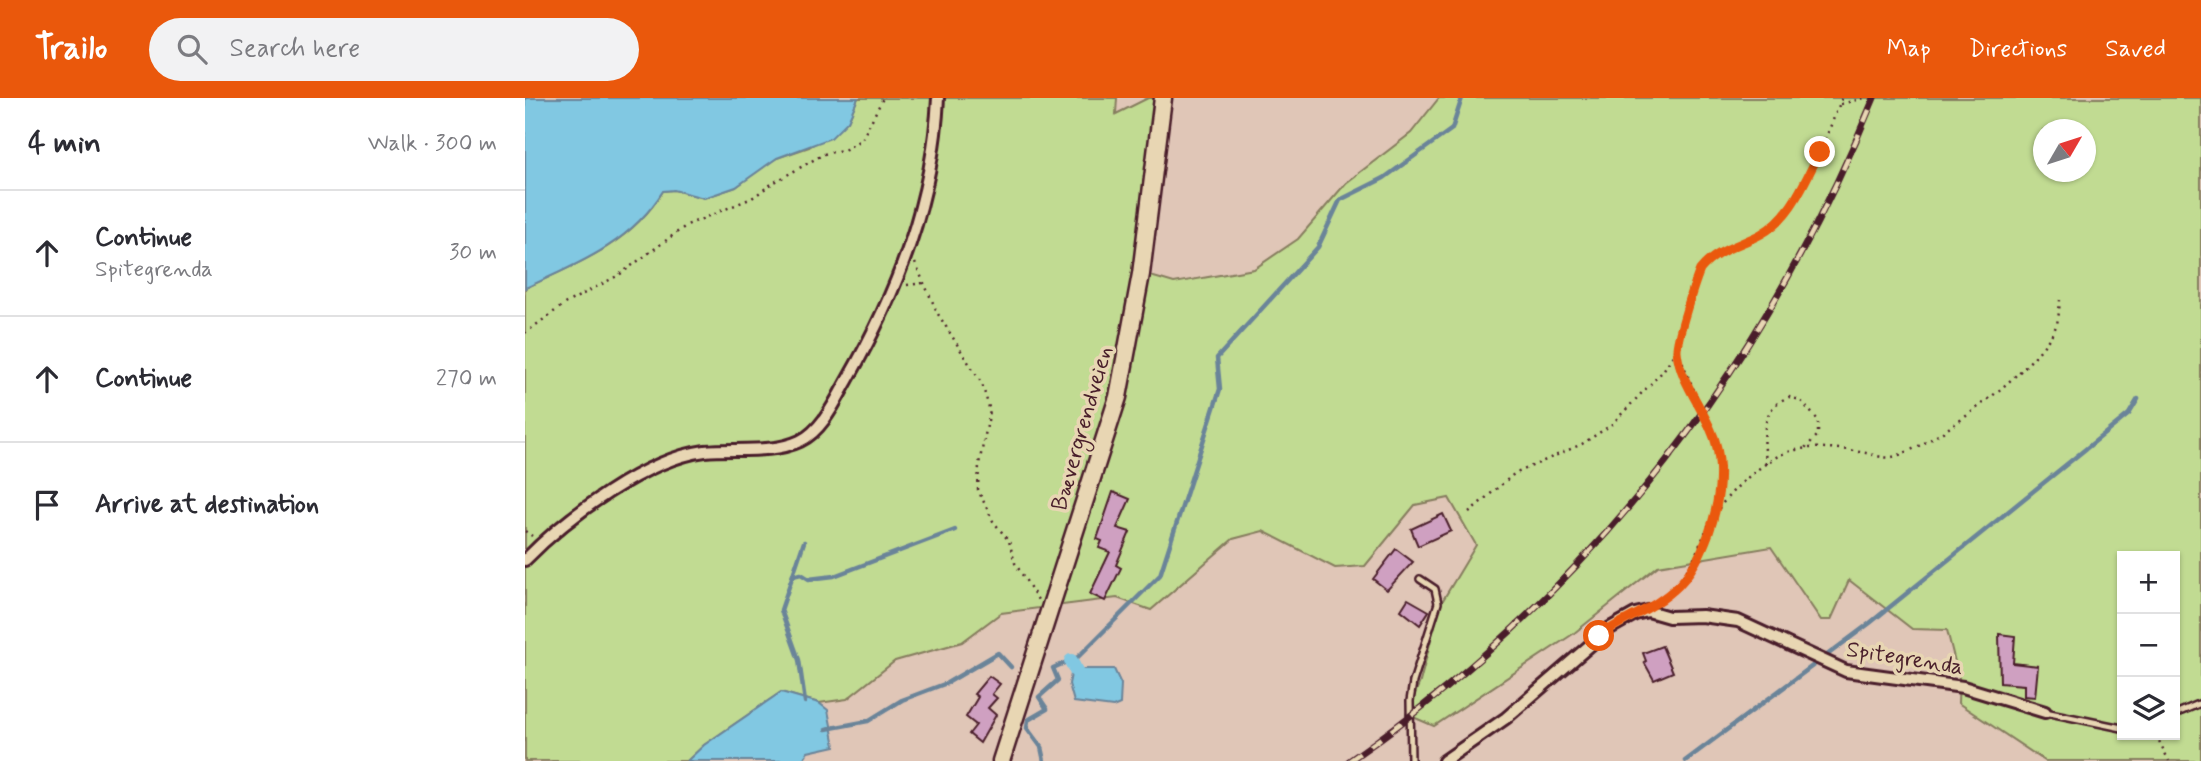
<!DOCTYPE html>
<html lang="en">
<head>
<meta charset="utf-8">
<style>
  body { margin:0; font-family:Mynerve,sans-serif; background:#f2f2f3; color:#2b2b33 }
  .controls { position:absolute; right:21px; bottom:21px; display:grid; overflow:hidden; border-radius:0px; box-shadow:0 2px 5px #0004 }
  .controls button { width:63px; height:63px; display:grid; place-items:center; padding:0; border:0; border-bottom:2px solid #e1e1e2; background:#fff; color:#2b2b33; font:35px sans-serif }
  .compass { position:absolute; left:1508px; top:21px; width:63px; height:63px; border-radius:50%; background:#fff; box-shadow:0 2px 5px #0004; rotate:51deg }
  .stop { position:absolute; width:21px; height:21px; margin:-16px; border:5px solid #ea580c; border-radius:50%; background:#fff }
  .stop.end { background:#ea580c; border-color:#fff; box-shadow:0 2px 7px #0008 }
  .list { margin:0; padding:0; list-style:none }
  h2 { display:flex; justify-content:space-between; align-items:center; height:91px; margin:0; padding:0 28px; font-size:30px }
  h2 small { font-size:23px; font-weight:400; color:#7c7c81 }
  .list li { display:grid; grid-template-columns:46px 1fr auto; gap:21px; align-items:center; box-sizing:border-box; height:126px; padding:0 28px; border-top:2px solid #e1e1e2 }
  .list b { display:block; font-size:26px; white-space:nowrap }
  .list p { margin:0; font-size:23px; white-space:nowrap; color:#7c7c81 }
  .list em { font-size:23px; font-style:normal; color:#7c7c81 }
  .icon { flex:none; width:38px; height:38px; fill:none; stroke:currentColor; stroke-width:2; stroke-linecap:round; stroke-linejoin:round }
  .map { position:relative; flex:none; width:1676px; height:663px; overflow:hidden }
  header { display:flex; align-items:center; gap:42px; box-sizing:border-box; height:98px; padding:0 35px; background:#ea580c; color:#fff }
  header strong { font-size:33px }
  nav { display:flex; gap:38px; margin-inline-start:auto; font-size:24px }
  .search { width:490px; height:63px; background:#f2f2f3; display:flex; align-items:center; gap:18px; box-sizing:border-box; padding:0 24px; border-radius:38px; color:#7c7c81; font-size:26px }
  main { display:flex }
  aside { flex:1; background:#fff }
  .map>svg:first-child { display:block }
  .green { fill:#c1db92; stroke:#867d5e; stroke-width:2; fill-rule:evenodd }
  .water { fill:#81c8e2; stroke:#6b8499; stroke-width:2 }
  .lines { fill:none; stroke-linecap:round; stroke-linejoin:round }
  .stream { stroke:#6b8499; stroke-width:4.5 }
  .canal { stroke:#81c8e2; stroke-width:14 }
  .building { fill:#cfa0c1; stroke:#4a1f2b; stroke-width:2 }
  .service-casing { stroke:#4a1f2b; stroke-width:10 }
  .minor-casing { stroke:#4a1f2b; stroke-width:16 }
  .secondary-casing { stroke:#4a1f2b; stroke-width:21 }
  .path { stroke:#4a1f2b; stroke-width:2.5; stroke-dasharray:2 5; stroke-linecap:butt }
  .service { stroke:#e8d6b3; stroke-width:5 }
  .minor { stroke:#e8d6b3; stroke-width:10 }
  .secondary { stroke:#e8d6b3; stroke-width:16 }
  .rail-casing { stroke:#4a1f2b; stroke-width:7 }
  .rail { stroke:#e8d6b3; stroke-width:4.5; stroke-dasharray:13; stroke-linecap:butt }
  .route { stroke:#ea580c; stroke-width:9 }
  .labels { text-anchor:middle; stroke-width:7; stroke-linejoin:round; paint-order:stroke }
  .street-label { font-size:23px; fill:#4a1f2b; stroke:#e8d6b3 }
</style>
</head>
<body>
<header>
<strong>Trailo</strong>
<div class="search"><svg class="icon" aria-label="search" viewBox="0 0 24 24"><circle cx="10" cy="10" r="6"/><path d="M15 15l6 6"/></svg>Search here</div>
<nav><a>Map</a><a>Directions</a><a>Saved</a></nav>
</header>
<main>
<aside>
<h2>4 min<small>Walk · 300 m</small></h2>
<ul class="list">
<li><svg class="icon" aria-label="ahead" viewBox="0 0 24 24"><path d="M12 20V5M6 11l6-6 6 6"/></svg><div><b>Continue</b><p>Spitegrenda</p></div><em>30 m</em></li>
<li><svg class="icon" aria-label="ahead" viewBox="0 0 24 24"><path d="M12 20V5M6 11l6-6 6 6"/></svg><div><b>Continue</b></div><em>270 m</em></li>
<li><svg class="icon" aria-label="arrive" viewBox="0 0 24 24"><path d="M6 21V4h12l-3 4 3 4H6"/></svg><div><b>Arrive at destination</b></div></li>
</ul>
</aside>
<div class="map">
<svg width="1676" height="663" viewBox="0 0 1676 663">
  <rect width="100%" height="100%" fill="#e0c6b7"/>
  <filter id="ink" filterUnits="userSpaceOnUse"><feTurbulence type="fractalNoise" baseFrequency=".0143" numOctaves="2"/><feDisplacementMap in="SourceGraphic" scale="14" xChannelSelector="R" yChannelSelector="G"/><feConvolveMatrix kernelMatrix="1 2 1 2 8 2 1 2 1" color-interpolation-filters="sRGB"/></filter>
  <g filter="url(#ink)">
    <!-- green -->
    <path class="green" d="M333,0h259l-1,16 32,-16h11l-12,177 27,8 80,-14 44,-30 48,-56 65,-50 28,-35h762v663h-156l-87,-58 1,-25 -12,-48 -35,-1 -63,-49 -18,40h-10l-50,-73 -113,19 -85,68 -139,92 -28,-12 14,-32 20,-77 36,-60 -27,-47 -34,7 -50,61 -30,2 -72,-37 -30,8 -82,71 -34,-12 -116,15 -39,29 -67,19 -48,38 -28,4 -38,-11 -77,53 -17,16h-162v-473c53,-24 107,-45 138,-97l11,-1 30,8 32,-11 25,-20 16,-9 32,-11 39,-26zM1518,32h42v42h-42zM1597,458h53v179h-53z"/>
    <!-- water -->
    <g class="water">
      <path d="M0,0h333l-10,23 -17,17 -54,20 -41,29 -32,11 -30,-8 -11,1c-32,52 -85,73 -138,97z"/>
      <path d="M555,571h34l7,15 -1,20 -7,3 -39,-5 -5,-18 2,-10z"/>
      <path d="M256,594l38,11 9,7 7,36 -27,6 -6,9h-115l17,-16z"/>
    </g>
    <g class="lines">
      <!-- stream -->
      <g class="stream">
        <path d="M279,444l-23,68 18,50 6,42"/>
        <path d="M268,478l8,-2 8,5 25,-3 121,-46"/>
        <path d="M301,631l42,-8 34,-21 45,-17 51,-30 13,14"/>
        <path d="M519,663l-3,-14 -14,-19 1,-8 19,-11 -8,-12 19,-17 -5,-12 25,-11 82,-82 60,-186 -3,-31 101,-111 22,-47 44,-22 68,-49 10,-31"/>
        <path d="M1160,663l185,-138 259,-209 9,-15"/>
      </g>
      <!-- canal -->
      <path class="canal" d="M546,563l5,10"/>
    </g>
    <!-- building -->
    <g class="building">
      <path d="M588,394l17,7 -13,29 13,4 -14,33 5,3 -16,33 -15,-7 20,-42 -11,-4 3,-7 -5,-2z"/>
      <path d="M918,416l8,17 -33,15 -7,-17z"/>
      <path d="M871,451l17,13 -26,28 -14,-11z"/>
      <path d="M883,501l21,12 -9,14 -19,-15z"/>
      <path d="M1474,536l16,2 -2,27 25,3 -3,31 -11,-1v-11l-24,-2z"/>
      <path d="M1137,548l11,26 -19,8 -10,-18 2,-1 -3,-8z"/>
      <path d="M464,578l11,8 -8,10 5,4 -9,10 8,7 -16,28 -11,-9 7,-9 -10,-8 12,-20 -4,-3z"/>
    </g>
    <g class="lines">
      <!-- service casing -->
      <g class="service-casing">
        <g id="service">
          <path d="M1520,614l77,16"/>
          <path d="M1650,616l26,-11"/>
          <path d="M886,663l-1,-60 3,-19 25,-79 -3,-14 -15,-10"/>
        </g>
      </g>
      <!-- minor casing -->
      <g class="minor-casing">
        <g id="minor">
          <path d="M0,462c42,-43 120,-101 180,-109 29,-3 67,3 95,-10 23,-11 36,-41 48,-62 50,-88 85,-179 90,-281"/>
          <path d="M919,663l62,-43 104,-90 25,-14 13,-3 21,6 33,-1 36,5 108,50 117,16 82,25"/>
        </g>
      </g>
      <!-- secondary casing -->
      <g class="secondary-casing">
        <path id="secondary" d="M476,663l117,-364 23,-123 22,-176"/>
      </g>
      <!-- path -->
      <g class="path">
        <path d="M1316,6l24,-6"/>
        <path d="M390,165l23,51 44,70 8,27 -11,53 -1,26 15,31 16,20 6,22 23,37"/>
        <path d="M382,187l17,-2"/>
        <path d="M0,235l41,-30 53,-28 68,-50 65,-27 21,-15 51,-29 22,-5 16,-10 21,-41"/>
        <path d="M1241,366c-2,-28 -7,-56 23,-67l11,3 18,20v15l-15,15"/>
        <path d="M1191,413l4,-20 -4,-46 -39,-96 15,-58 8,-22 9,-10 52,-25 21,-15 38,-67 22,-54"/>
        <path d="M944,414l45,-38 68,-30 29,-19 52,-54 14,-22"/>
        <path d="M0,433l7,5"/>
        <path d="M1133,503c38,-29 35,-49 57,-87 13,-21 37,-42 58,-55 27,-17 64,-11 93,-6 8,2 19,6 26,4 42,-10 148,-91 164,-131 3,-7 3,-18 4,-26"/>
        <path d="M1631,637l13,26"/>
      </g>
      <!-- service -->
      <use href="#service" class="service"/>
      <!-- minor -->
      <use href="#minor" class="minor"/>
      <!-- secondary -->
      <use href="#secondary" class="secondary"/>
      <!-- rail casing -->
      <g class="rail-casing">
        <path id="rail" d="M824,663c241,-168 414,-391 525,-663"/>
      </g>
      <!-- rail -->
      <use href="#rail" class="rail"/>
    </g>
  </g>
  <g class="lines" filter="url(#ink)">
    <!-- route -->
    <path class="route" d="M1074,538c27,-19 56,-27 80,-51 33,-35 53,-111 32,-155 -10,-24 -32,-52 -34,-79 -1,-11 18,-69 23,-81 17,-21 39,-24 61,-36 31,-17 43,-52 59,-82"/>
  </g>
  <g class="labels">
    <!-- street labels -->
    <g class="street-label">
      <text transform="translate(556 330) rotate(-74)" y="8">Bævergrendveien</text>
      <text transform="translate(1380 559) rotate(9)" y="8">Spitegrenda</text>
    </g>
  </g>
</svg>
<div class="controls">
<button>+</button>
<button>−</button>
<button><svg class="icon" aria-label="layers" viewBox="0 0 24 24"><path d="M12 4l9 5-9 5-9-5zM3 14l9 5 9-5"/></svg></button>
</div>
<svg class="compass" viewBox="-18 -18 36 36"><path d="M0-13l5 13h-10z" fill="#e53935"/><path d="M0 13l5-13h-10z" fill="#7c7c81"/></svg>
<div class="stop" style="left:1074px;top:538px"></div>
<div class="stop end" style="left:1295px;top:54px"></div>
</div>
</main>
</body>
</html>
